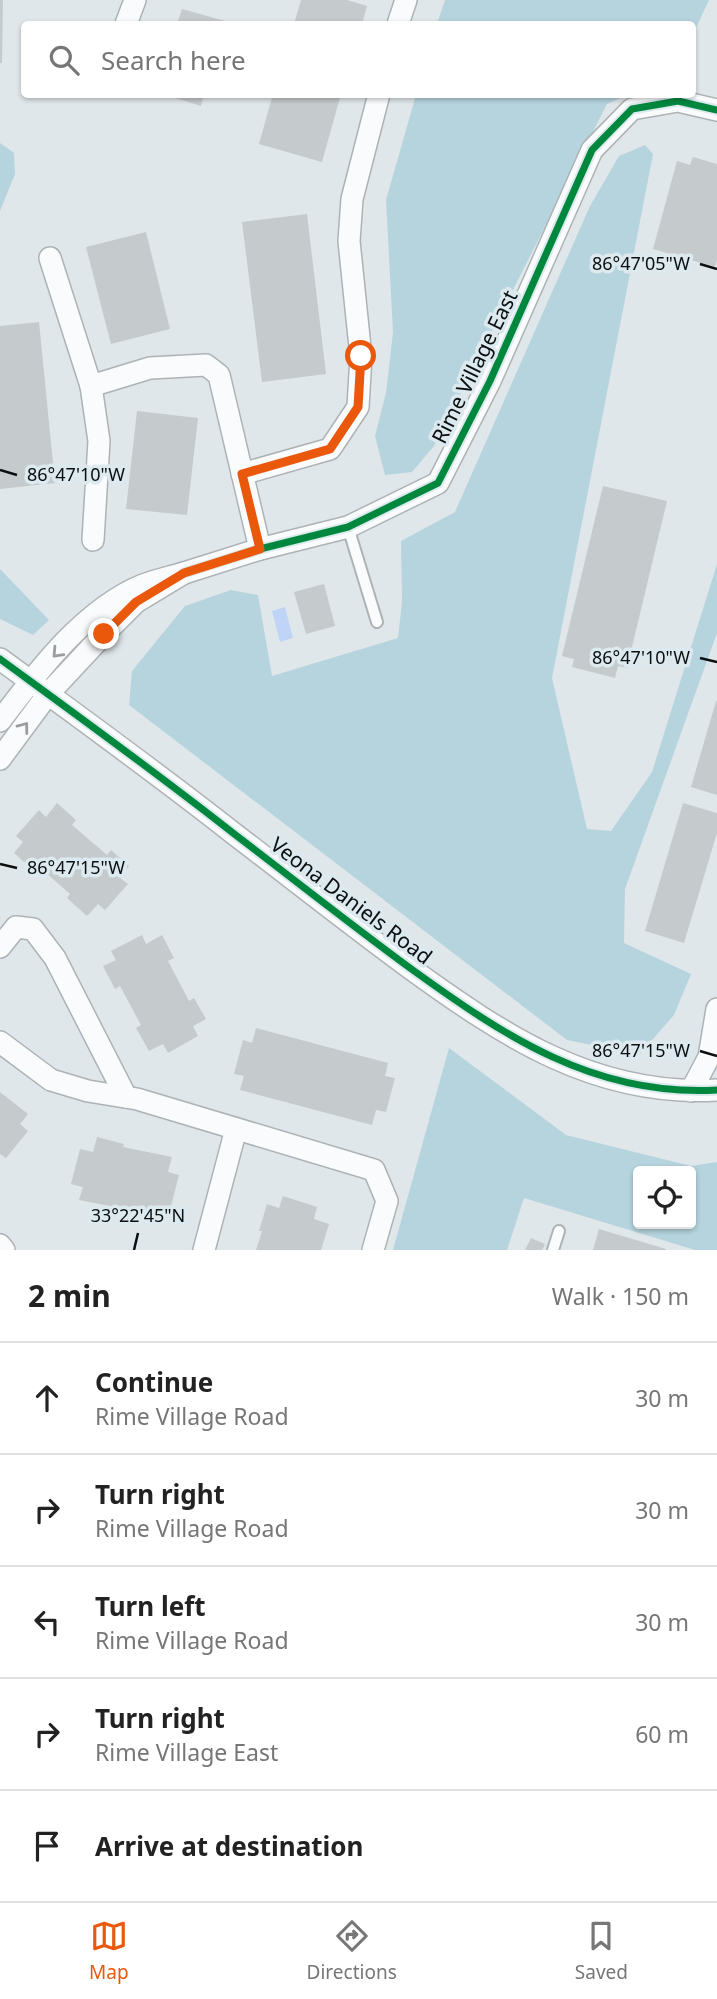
<!DOCTYPE html>
<html lang="en">
<head>
<meta charset="utf-8">
<style>
  body { margin:0; font-family:"Noto Sans",sans-serif; background:#f6f6f6; color:#222 }
  .controls { position:absolute; right:21px; bottom:21px; display:grid; overflow:hidden; border-radius:7px; box-shadow:0 2px 5px #0004 }
  .controls button { width:63px; height:63px; display:grid; place-items:center; padding:0; border:0; border-bottom:2px solid #e0e0e0; background:#fff; color:#222; font:35px sans-serif }
  .stop { position:absolute; width:21px; height:21px; margin:-16px; border:5px solid #ea580c; border-radius:50%; background:#fff }
  .stop.end { background:#ea580c; border-color:#fff; box-shadow:0 2px 7px #0008 }
  .list { margin:0; padding:0; list-style:none }
  h2 { display:flex; justify-content:space-between; align-items:center; height:91px; margin:0; padding:0 28px; font-size:30px }
  h2 small { font-size:23px; font-weight:400; color:#767676 }
  .list li { display:grid; grid-template-columns:46px 1fr auto; gap:21px; align-items:center; box-sizing:border-box; height:112px; padding:0 28px; border-top:2px solid #e0e0e0 }
  .list b { display:block; font-size:26px; white-space:nowrap }
  .list p { margin:0; font-size:23px; white-space:nowrap; color:#767676 }
  .list em { font-size:23px; font-style:normal; color:#767676 }
  .icon { flex:none; width:38px; height:38px; fill:none; stroke:currentColor; stroke-width:2; stroke-linecap:round; stroke-linejoin:round }
  .map { position:relative; flex:none; width:717px; height:1250px; overflow:hidden }
  .search { position:absolute; background:#fff; box-shadow:0 2px 5px #0004; left:21px; right:21px; top:21px; height:77px; display:flex; align-items:center; gap:18px; box-sizing:border-box; padding:0 24px; border-radius:7px; color:#767676; font-size:26px }
  .sheet { height:651px; background:#fff }
  nav { display:flex; justify-content:space-around; align-items:center; box-sizing:border-box; height:98px; border-top:2px solid #e0e0e0; background:#fff; font-size:19px; color:#767676 }
  nav a { display:grid; justify-items:center; gap:4px }
  nav .on { color:#ea580c }
  .map>svg:first-child { display:block }
  .green { fill:#b6d4de; fill-rule:evenodd }
  .water { fill:#c0d4f7 }
  .building { fill:#c5cacc }
  .lines { fill:none; stroke-linecap:round; stroke-linejoin:round }
  .lane-casing { stroke:#adb3b5; stroke-width:14 }
  .street-casing { stroke:#adb3b5; stroke-width:24 }
  .lane { stroke:#fafbfc; stroke-width:10 }
  .street { stroke:#fafbfc; stroke-width:21 }
  .cycleway-casing { stroke:#dce9ee; stroke-width:11 }
  .cycleway { stroke:#00873e; stroke-width:7 }
  .oneway { stroke:#9a9d9e }
  .route { stroke:#ea580c; stroke-width:9 }
  .ticks { fill:none; stroke:#0b0f10; stroke-width:2.5 }
  .labels { text-anchor:middle; stroke-width:7; stroke-linejoin:round; paint-order:stroke }
  .street-label { font-size:21px; fill:#0b0f10; stroke:#dce9ee }
  .ticks-label { font-size:18px; text-anchor:middle; fill:#0b0f10; stroke:#dce9ee; stroke-width:7; stroke-linejoin:round; paint-order:stroke }
</style>
</head>
<body>
<div class="map">
<svg width="717" height="1250" viewBox="0 0 717 1250">
  <rect width="100%" height="100%" fill="#e0e7ea"/>
  <!-- green -->
  <g class="green">
    <path d="M445,0h264l-16,34 -1,-10h-255z"/>
    <path d="M416,95h211l-20,9 -173,342 -22,26 -27,3 -10,-39 11,-43 7,-61 -7,-132z"/>
    <path d="M0,143l14,10 1,21 -15,37z"/>
    <path d="M645,145l8,9 -101,524 35,151 24,2 41,-59 65,-208v69l-92,256 -1,54 67,31 -17,41 -35,40 -72,-15 -438,-335 3,-34 53,-65 46,-16 27,5 14,81 126,-38 4,-36 -1,-61 54,-29 135,-306 29,-50z"/>
    <path d="M0,569l49,51 -16,15 -33,-16z"/>
    <path d="M449,1048l117,87 125,31 26,-4v88h-22l-171,-52 -17,52h-114zM638,1171h53v53h-53z"/>
  </g>
  <!-- water -->
  <path class="water" d="M285,607l8,31 -13,4 -8,-31z"/>
  <!-- building -->
  <g class="building">
    <path d="M0,0h3l-1,63h-2z"/>
    <path d="M301,0h46l20,6 -5,18h-68z"/>
    <path d="M182,9l43,12 -1,3h-47z"/>
    <path d="M163,94h41l-3,12z"/>
    <path d="M273,94h68l-19,68 -63,-18z"/>
    <path d="M693,157l24,7v96l-2,7 -62,-18 24,-88 13,4z"/>
    <path d="M307,214l19,160 -64,8 -20,-160z"/>
    <path d="M146,232l24,97 -59,15 -25,-97z"/>
    <path d="M39,322l16,161 -55,6v-163z"/>
    <path d="M137,411l61,7 -11,97 -61,-6z"/>
    <path d="M603,486l64,15 -40,167 -9,-2 -3,12 -43,-11 2,-8 -12,-3z"/>
    <path d="M324,584l11,42 -29,8 -12,-42z"/>
    <path d="M716,701h1v94l-26,-8z"/>
    <path d="M57,803l19,17 -4,5 35,30 4,-5 18,16 -10,11 9,7 -23,26 -7,-6 -11,12 -20,-18 3,-4 -33,-29 -4,5 -19,-17 9,-11 -7,-6 23,-26 7,7z"/>
    <path d="M683,803l34,10v20l-33,110 -39,-12z"/>
    <path d="M142,935l4,9 16,-9 12,23 -6,3 21,40 5,-3 12,21 -13,7 5,10 -30,17 -5,-9 -14,7 -13,-23 5,-3 -21,-39 -5,3 -12,-23 13,-6 -5,-9z"/>
    <path d="M256,1028l132,35 -3,13 10,2 -9,34 -10,-2 -4,15 -132,-35 4,-14 -10,-2 9,-34 9,3z"/>
    <path d="M0,1092l28,22 -8,10 8,7 -22,27 -6,-4z"/>
    <path d="M97,1137l27,7 -1,3 49,10 -4,15 11,3 -9,35 -11,-3 -4,13 -26,-7 1,-3 -51,-10 4,-13 -12,-3 9,-35 13,3z"/>
    <path d="M283,1196l34,11 -3,12 15,5 -8,26h-65l6,-19h-3l8,-27 12,4z"/>
    <path d="M599,1229l67,20v1h-73z"/>
    <path d="M531,1238l14,6 -3,6h-17z"/>
  </g>
  <g class="lines">
    <!-- lane casing -->
    <g class="lane-casing">
      <g id="lane">
        <path d="M348,527l29,95"/>
        <path d="M553,1250l6,-19"/>
      </g>
    </g>
    <!-- street casing -->
    <g class="street-casing">
      <g id="street">
        <path d="M126,24l9,-24"/>
        <path d="M398,24l8,-24"/>
        <path d="M50,258l41,128 8,55 -6,99"/>
        <path d="M91,386l59,-18 56,-3 13,10 41,174"/>
        <path d="M242,474l88,-25 28,-42 3,-50 -12,-116 3,-42 27,-105"/>
        <path d="M184,573l76,-24 88,-22 90,-44 52,-102 102,-231 40,-41 46,-8 39,9"/>
        <path d="M0,659c78,57 157,114 233,174 59,45 117,91 177,135 94,68 185,129 307,122"/>
        <path d="M0,721c37,-49 84,-112 143,-136 13,-5 28,-8 41,-12l-48,29 -32,32 -56,60 -48,65"/>
        <path d="M0,947l16,-20 17,2 22,29 71,139"/>
        <path d="M0,1042l51,38 37,11 49,8 237,71 13,31 -14,49"/>
        <path d="M691,1091l18,-34 8,-48"/>
        <path d="M0,1245l4,5"/>
        <path d="M204,1250l32,-121"/>
      </g>
    </g>
    <!-- lane -->
    <use href="#lane" class="lane"/>
    <!-- street -->
    <use href="#street" class="street"/>
    <!-- cycleway casing -->
    <g class="cycleway-casing">
      <g id="cycleway">
        <path d="M184,573l76,-24 88,-22 90,-44 52,-102 102,-231 40,-41 46,-8 39,9"/>
        <path d="M0,659c78,57 157,114 233,174 59,45 117,91 177,135 94,68 185,129 307,122"/>
      </g>
    </g>
    <!-- cycleway -->
    <use href="#cycleway" class="cycleway"/>
  </g>
  <!-- one-way arrows -->
  <defs><path id="oneway-chevron" d="M-2-3.5L2.5 0L-2 3.5" fill="none" stroke-width="1.6" stroke-linecap="round" stroke-linejoin="round" transform="scale(1.75)"/></defs>
  <g class="oneway">
    <use href="#oneway-chevron" transform="translate(57 653) rotate(133)"/>
    <use href="#oneway-chevron" transform="translate(24 727) rotate(-53)"/>
  </g>
  <g class="lines">
    <!-- route -->
    <path class="route" d="M104,634l32,-32 48,-29 76,-24 -18,-75 88,-25 28,-42 3,-51"/>
  </g>
  <!-- ticks -->
  <path class="ticks" d="M700,264l17,5M0,470l17,5M700,658l17,4M0,864l17,4M700,1051l17,5M134,1250l4,-17"/>
  <g class="labels">
    <!-- street labels -->
    <g class="street-label">
      <text transform="translate(475 367) rotate(-64)" y="7">Rime Village East</text>
      <text transform="translate(351 901) rotate(37)" y="7">Veona Daniels Road</text>
    </g>
  </g>
  <g class="ticks-label">
    <text x="641" y="270">86°47'05"W</text>
    <text x="76" y="481">86°47'10"W</text>
    <text x="641" y="664">86°47'10"W</text>
    <text x="76" y="874">86°47'15"W</text>
    <text x="641" y="1057">86°47'15"W</text>
    <text x="138" y="1222">33°22'45"N</text>
  </g>
</svg>
<div class="controls">
<button><svg class="icon" aria-label="locate" viewBox="0 0 24 24"><circle cx="12" cy="12" r="6"/><path d="M12 2v4M12 18v4M2 12h4M18 12h4"/></svg></button>
</div>
<div class="stop" style="left:361px;top:356px"></div>
<div class="stop end" style="left:104px;top:634px"></div>
<div class="search"><svg class="icon" aria-label="search" viewBox="0 0 24 24"><circle cx="10" cy="10" r="6"/><path d="M15 15l6 6"/></svg>Search here</div>
</div>
<section class="sheet">
<h2>2 min<small>Walk · 150 m</small></h2>
<ul class="list">
<li><svg class="icon" aria-label="ahead" viewBox="0 0 24 24"><path d="M12 20V5M6 11l6-6 6 6"/></svg><div><b>Continue</b><p>Rime Village Road</p></div><em>30 m</em></li>
<li><svg class="icon" aria-label="right" viewBox="0 0 24 24"><path d="M7 20v-9h11M14 6l5 5-5 5"/></svg><div><b>Turn right</b><p>Rime Village Road</p></div><em>30 m</em></li>
<li><svg class="icon" aria-label="left" viewBox="0 0 24 24"><path d="M17 20v-9H6M10 6l-5 5 5 5"/></svg><div><b>Turn left</b><p>Rime Village Road</p></div><em>30 m</em></li>
<li><svg class="icon" aria-label="right" viewBox="0 0 24 24"><path d="M7 20v-9h11M14 6l5 5-5 5"/></svg><div><b>Turn right</b><p>Rime Village East</p></div><em>60 m</em></li>
<li><svg class="icon" aria-label="arrive" viewBox="0 0 24 24"><path d="M6 21V4h12l-3 4 3 4H6"/></svg><div><b>Arrive at destination</b></div></li>
</ul>
</section>
<nav>
<a class="on"><svg class="icon" aria-label="map" viewBox="0 0 24 24"><path d="M3 6l6-2 6 2 6-2v14l-6 2-6-2-6 2zM9 4v14M15 6v14"/></svg>Map</a>
<a><svg class="icon" aria-label="directions" viewBox="0 0 24 24"><path d="M12 3l9 9-9 9-9-9zM9 14v-3h6M13 9l2 2-2 2"/></svg>Directions</a>
<a><svg class="icon" aria-label="saved" viewBox="0 0 24 24"><path d="M7 4h10v16l-5-4-5 4z"/></svg>Saved</a>
</nav>
</body>
</html>
